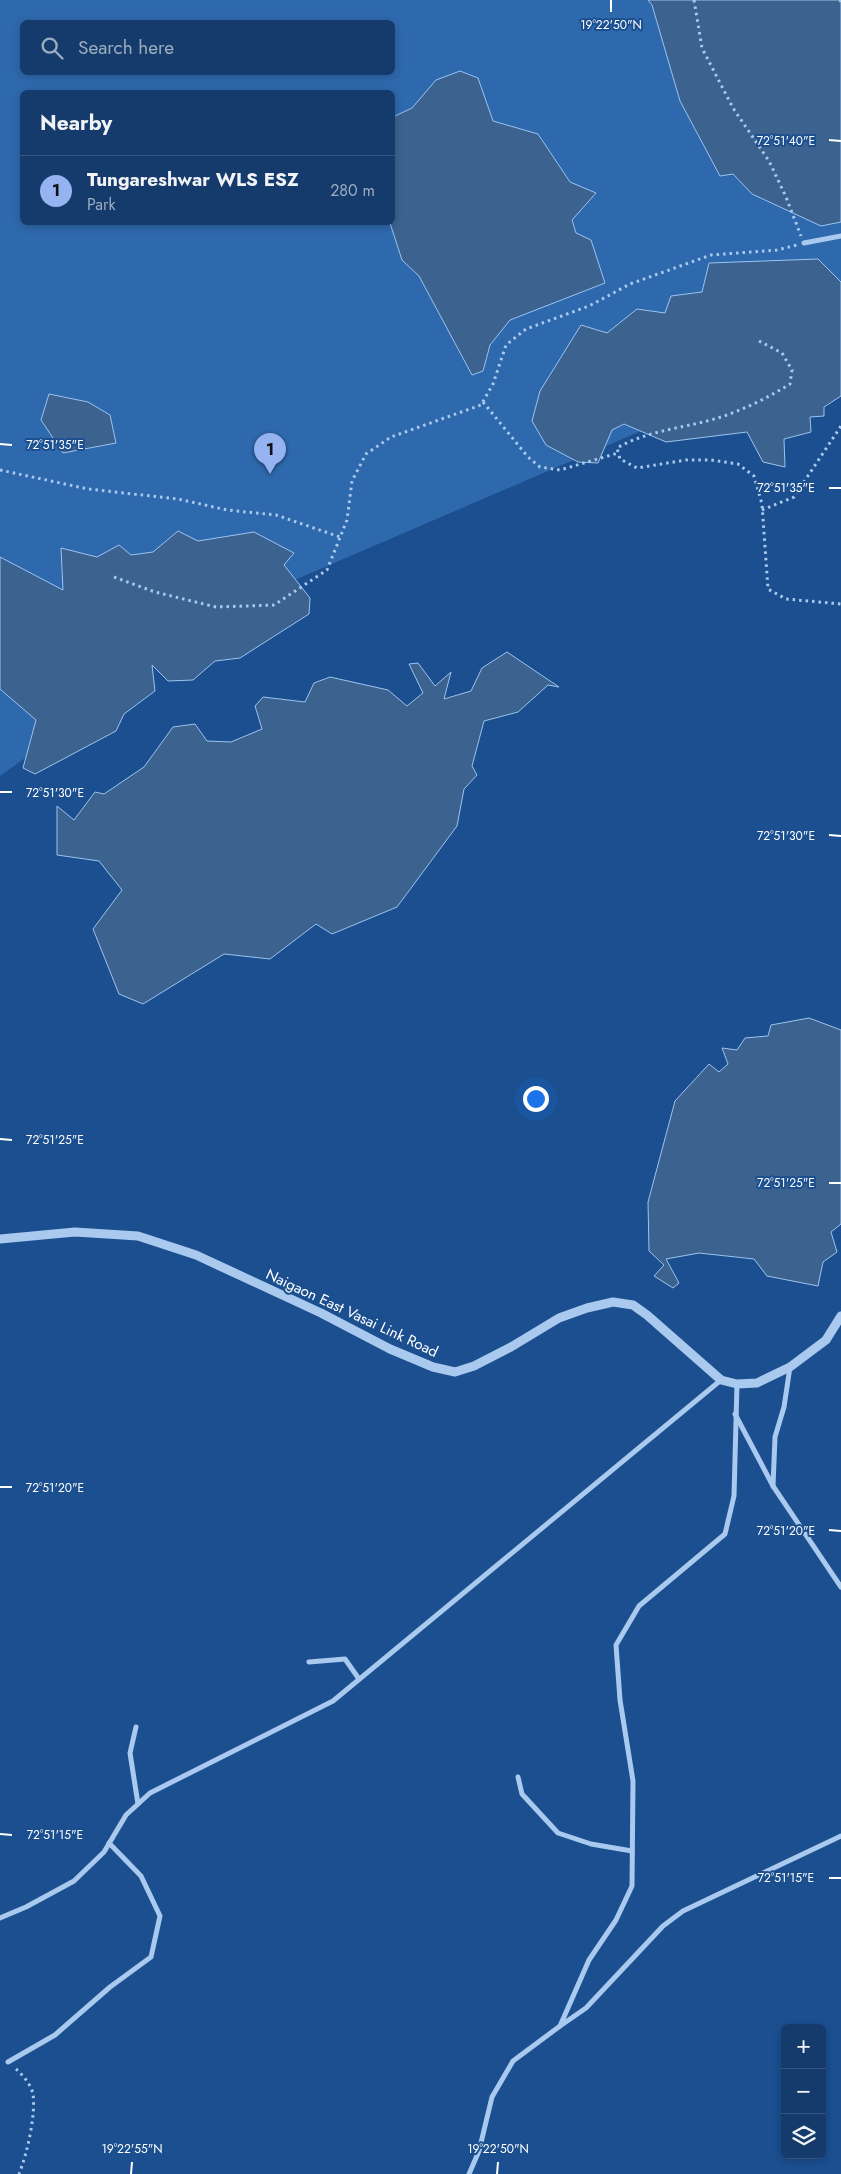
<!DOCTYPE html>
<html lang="en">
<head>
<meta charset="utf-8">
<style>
  body { margin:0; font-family:Jost,sans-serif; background:#214673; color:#f1f3f6 }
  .controls { position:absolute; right:15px; bottom:15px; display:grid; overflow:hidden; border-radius:8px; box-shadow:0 2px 8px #0003 }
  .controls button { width:45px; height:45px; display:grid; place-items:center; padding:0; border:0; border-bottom:1px solid #33557e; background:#143b6b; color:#f1f3f6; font:25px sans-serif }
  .you { position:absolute; left:535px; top:1098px; width:18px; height:18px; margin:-12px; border:4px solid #fff; border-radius:50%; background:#1a73e8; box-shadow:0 0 0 8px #1a73e833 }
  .badge { display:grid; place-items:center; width:32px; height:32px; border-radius:50%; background:#95b2f1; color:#111; font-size:16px; font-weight:700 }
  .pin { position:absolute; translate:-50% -41px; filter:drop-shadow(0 1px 2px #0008) }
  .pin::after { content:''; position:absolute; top:26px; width:18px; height:15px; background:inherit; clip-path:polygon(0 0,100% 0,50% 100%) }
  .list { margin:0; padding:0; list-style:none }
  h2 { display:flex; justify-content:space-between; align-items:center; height:65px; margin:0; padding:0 20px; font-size:21px }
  h2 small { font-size:16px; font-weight:400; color:#9dadc1 }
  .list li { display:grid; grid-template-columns:32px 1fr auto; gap:15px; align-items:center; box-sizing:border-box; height:70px; padding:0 20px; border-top:1px solid #33557e }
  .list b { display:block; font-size:19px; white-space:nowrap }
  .list p { margin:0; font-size:16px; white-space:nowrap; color:#9dadc1 }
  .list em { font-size:16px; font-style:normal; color:#9dadc1 }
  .icon { flex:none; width:28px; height:28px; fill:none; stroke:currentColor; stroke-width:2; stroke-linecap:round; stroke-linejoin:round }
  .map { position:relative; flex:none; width:841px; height:2174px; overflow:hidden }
  .search { position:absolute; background:#143b6b; box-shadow:0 2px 8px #0003; left:20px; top:20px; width:375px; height:55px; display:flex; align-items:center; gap:12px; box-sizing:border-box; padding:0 18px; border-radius:8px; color:#9dadc1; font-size:19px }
  .panel { position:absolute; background:#143b6b; box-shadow:0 2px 8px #0003; left:20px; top:90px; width:375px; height:135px; border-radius:8px }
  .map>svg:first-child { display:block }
  .green { fill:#2e69ad; fill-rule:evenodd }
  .water { fill:#3c6290; stroke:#9cc4f0 }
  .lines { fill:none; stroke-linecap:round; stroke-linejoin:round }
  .path { stroke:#a9c9ee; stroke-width:3; stroke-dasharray:2.5 4; stroke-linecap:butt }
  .minor { stroke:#a9c9ee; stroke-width:5 }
  .tertiary { stroke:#a9c9ee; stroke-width:9 }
  .ticks { fill:none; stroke:#fff; stroke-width:2 }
  .labels { text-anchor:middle; stroke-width:4; stroke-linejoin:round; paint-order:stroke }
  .street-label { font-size:15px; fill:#fff; stroke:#1b4f8f }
  .ticks-label { font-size:12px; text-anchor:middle; fill:#fff; stroke:#1b4f8f; stroke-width:4; stroke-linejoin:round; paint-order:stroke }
</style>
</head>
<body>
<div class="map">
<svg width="841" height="2174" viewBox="0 0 841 2174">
  <rect width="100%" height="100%" fill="#1b4f8f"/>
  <!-- green -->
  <path class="green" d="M0,0h841v345l-600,258 -241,173zM22,22h370v50h-370zM22,92h370v130h-370z"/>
  <!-- water -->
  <g class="water">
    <path d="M648,0h193v222l-20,4 -69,-32 -19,-20 -13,2 -40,-75 -28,-96z"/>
    <path d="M460,71l18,7 15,43 45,13 32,48 26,11 -24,27 4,13 15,7 14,43 -95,37 -20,25 -7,26 -11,4 -53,-99 -17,-16 -12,-37 2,-1 1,-105 19,-9 24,-28z"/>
    <path d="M818,259l23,23v114l-17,11v9l-14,1 1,15 -27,7 1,28 -22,-5 -16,-30 -81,10 -42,-18 -12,6 -14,33 -20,-1 -32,-17 -14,-24 8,-30 41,-66 26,8 30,-24 28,4 6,-17 31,-4 7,-29z"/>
    <path d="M49,394l39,8 22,13 6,28 -53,10 -22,-33z"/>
    <path d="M178,531l20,10 56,-9 40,21 -10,12 26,33 -1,16 -69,44 -25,3 -22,19 -25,1 -16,-16 3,26 -31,23 -8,17 -81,43 -12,-6 13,-48 -36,-31v-132l63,33 -2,-42 36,9 22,-12 12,10 22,-3z"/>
    <path d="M507,652l52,35 -11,-2 -30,27 -34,9 -12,45 5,9 -13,14 -7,37 -60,81 -65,27 -16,-10 -46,35 -46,-5 -81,50 -24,-10 -26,-65 29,-39 -23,-29 -42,-6v-49l17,14 21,-28 9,2 40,-27 29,-40 22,-3 12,17 24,1 31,-13 -7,-23 8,-9 42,5 9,-19 16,-6 58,13 19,16 16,-13 -14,-29 9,-1 17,23 16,-14 -7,27 27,-8 11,-23z"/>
    <path d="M809,1018l32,12v194l-10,8 6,20 -14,10 -5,24 -51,-10 -13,-17 -55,-6 -33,6 13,24 -6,5 -19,-12 10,-11 -15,-14 -1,-49 27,-101 34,-37 10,8 9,-8 -6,-16 15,2 8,-12 23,-2 3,-11z"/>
  </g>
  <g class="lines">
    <!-- path -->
    <g class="path">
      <path d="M694,0l8,48 31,60 36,53 17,36 15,39"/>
      <path d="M840,0l1,2"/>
      <path d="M759,341l23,12 10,17 -2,14c-21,13 -43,24 -66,32 -35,12 -74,13 -107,32l3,11 17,9 49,-8h25l27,4 16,12 8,28 6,85 18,10 55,5"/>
      <path d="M483,402l45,55 12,10 20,3 58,-17"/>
      <path d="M0,470l88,19 90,10 49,11 49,5 64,22"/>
      <path d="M762,510l32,-13 47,-71"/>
      <path d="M114,577l41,15 61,15 58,-2 53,-35 20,-50 5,-39 14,-27 25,-17 90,-32 12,-21 13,-39 20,-16 63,-23 41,-22 81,-29 66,-5 20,-5"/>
      <path d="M16,2069c7,6 15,16 17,25 3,21 -6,60 -14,80"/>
    </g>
    <!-- minor -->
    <g class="minor">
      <path d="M804,243l37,-7"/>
      <path d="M735,1414l38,72 68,101"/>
      <path d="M773,1486l2,-49 9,-30 6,-40"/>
      <path d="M309,1662l36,-3 14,20"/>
      <path d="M136,1727l-6,26 8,51"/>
      <path d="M518,1777l4,17 36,39 33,11 41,7"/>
      <path d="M0,1918l26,-11 48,-26 30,-29 22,-37 24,-22 183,-92 388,-321"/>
      <path d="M560,2026l26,-18 77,-82 20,-15 158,-75"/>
      <path d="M8,2062l47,-27 55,-48 41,-30 9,-41 -19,-40 -32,-33"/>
      <path d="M469,2174l10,-23 13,-54 21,-36 47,-35 29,-66 27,-40 16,-34 1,-105 -13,-81 -4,-55 23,-39 86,-72 9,-38 3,-112"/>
    </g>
    <!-- tertiary -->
    <path class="tertiary" d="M0,1239l75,-7 63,4 58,19 125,58 69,36 43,18 22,5 19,-6 37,-19 48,-29 28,-10 26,-6 20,3 14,10 74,65 16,4 20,-1 33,-16 36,-27 15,-24"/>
  </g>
  <!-- ticks -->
  <path class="ticks" d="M611,12v-12M829,140l12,1M0,444l12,1M829,488h12M0,792h12M829,835l12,1M0,1139l12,1M829,1183h12M0,1487h12M829,1530l12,1M0,1834l12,1M829,1878h12M131,2174l1,-12M497,2174l1,-12"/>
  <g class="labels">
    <!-- street labels -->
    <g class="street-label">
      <text transform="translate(352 1313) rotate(25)" y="5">Naigaon East Vasai Link Road</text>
    </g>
  </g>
  <g class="ticks-label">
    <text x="611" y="29">19°22'50"N</text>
    <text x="786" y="145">72°51'40"E</text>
    <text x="55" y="449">72°51'35"E</text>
    <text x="786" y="492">72°51'35"E</text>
    <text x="55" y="797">72°51'30"E</text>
    <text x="786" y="840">72°51'30"E</text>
    <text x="55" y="1144">72°51'25"E</text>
    <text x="786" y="1187">72°51'25"E</text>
    <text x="55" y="1492">72°51'20"E</text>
    <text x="786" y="1535">72°51'20"E</text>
    <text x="55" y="1839">72°51'15"E</text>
    <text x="786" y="1882">72°51'15"E</text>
    <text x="132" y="2153">19°22'55"N</text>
    <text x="498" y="2153">19°22'50"N</text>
  </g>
</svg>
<div class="controls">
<button>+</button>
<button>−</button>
<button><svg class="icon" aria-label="layers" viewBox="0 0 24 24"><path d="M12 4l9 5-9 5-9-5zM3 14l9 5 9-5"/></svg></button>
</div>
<div class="you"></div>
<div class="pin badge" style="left:270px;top:474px">1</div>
<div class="search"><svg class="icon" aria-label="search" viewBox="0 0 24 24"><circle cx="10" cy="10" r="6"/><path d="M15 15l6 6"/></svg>Search here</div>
<section class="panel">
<h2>Nearby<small></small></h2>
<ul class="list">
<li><span class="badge">1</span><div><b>Tungareshwar WLS ESZ</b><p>Park</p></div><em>280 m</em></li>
</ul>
</section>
</div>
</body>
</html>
